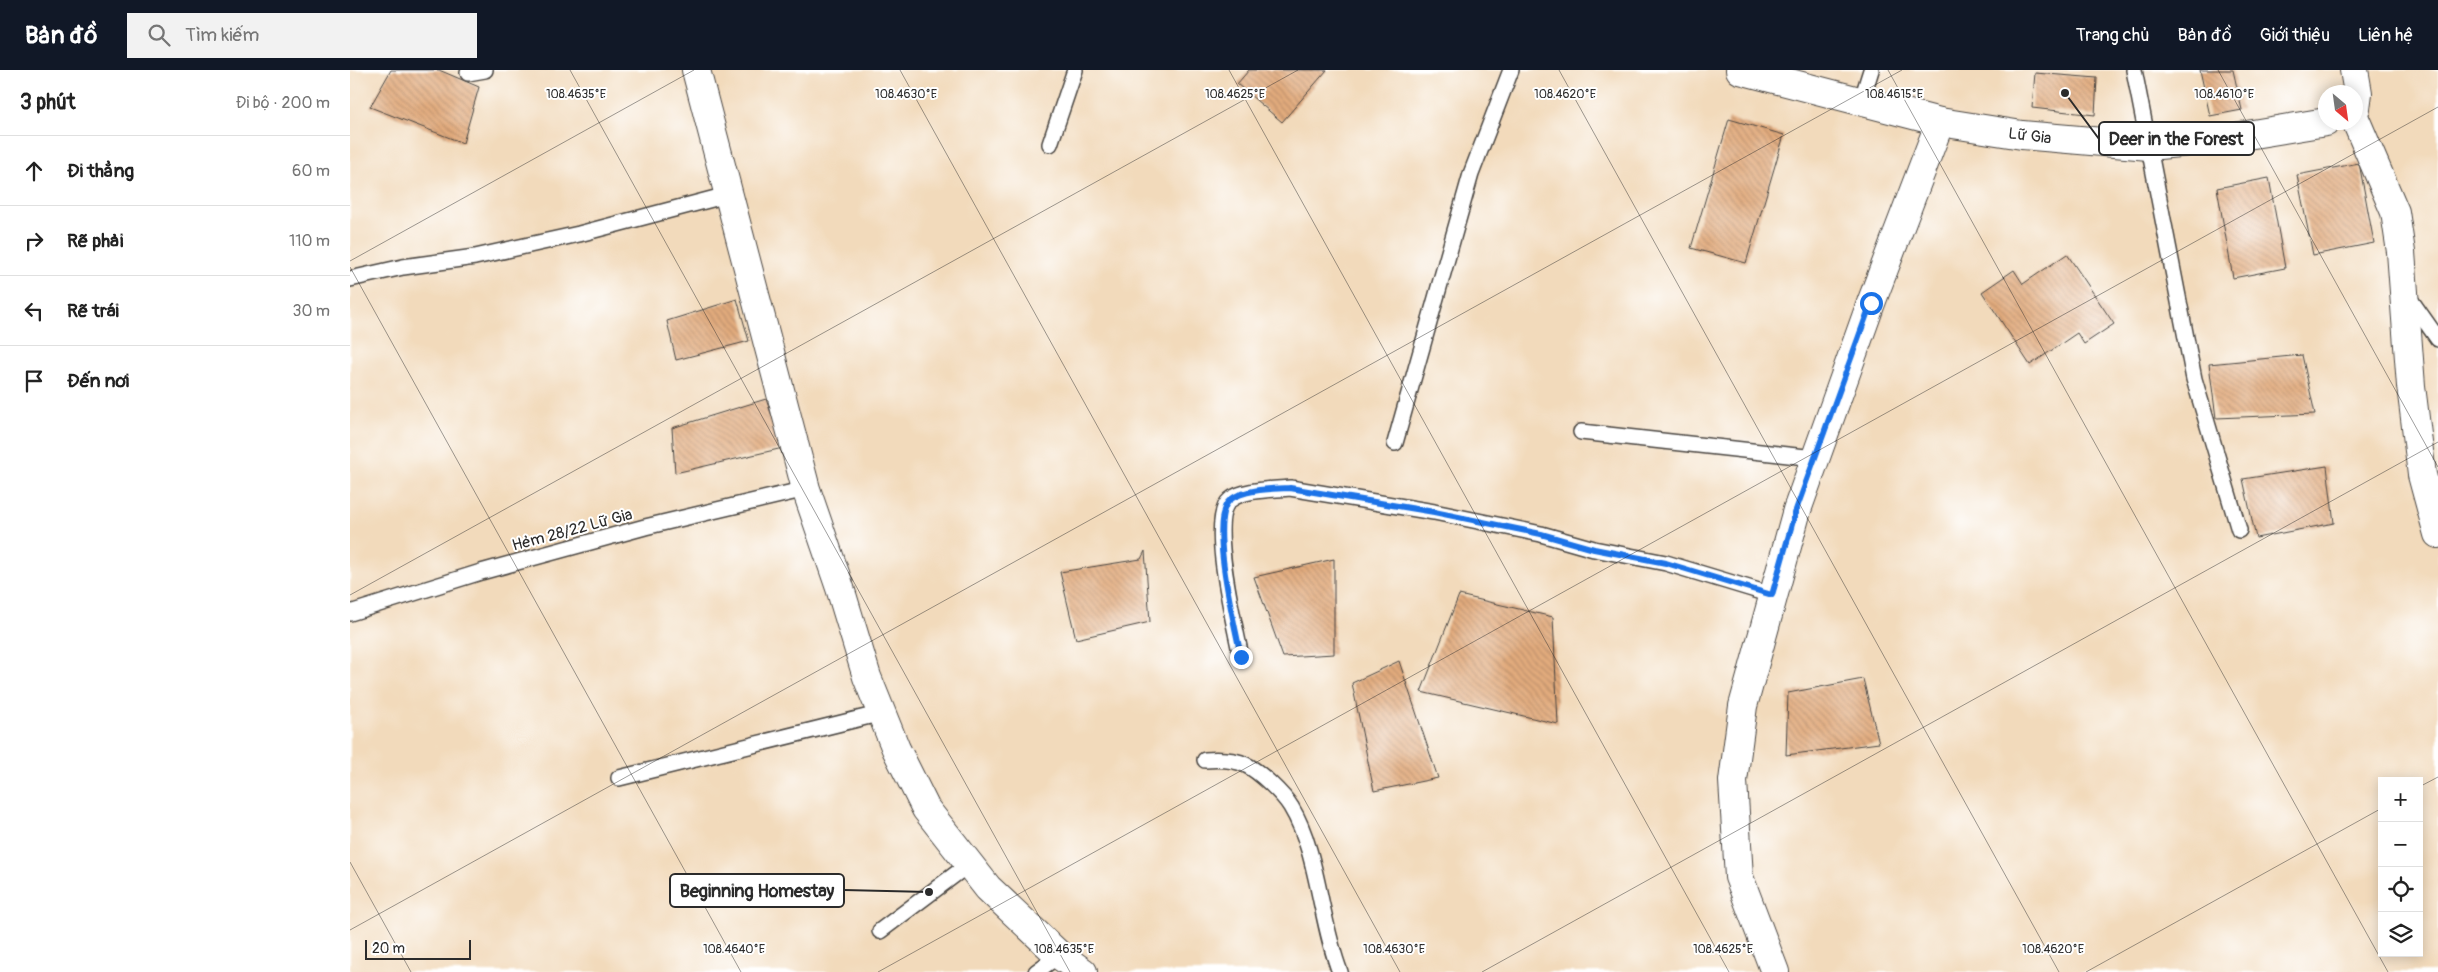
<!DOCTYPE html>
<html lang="vi">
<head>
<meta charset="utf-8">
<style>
  body { margin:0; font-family:Pangolin,sans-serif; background:#f2f2f2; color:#222 }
  .controls { position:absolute; right:15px; bottom:15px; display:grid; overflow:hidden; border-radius:0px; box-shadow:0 2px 12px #0003 }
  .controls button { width:45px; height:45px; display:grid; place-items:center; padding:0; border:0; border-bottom:1px solid #e0e0e0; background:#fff; color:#222; font:25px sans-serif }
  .compass { position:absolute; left:1968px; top:15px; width:45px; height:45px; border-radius:50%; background:#fff; box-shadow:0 2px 12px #0003; rotate:151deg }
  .scale { position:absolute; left:15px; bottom:12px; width:106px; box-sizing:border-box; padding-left:5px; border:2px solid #2b2b2b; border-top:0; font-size:14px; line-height:18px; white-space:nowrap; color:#2b2b2b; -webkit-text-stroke:4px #fff; paint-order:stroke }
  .stop { position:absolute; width:15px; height:15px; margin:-11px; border:4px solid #1a73e8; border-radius:50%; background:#fff }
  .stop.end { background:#1a73e8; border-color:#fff; box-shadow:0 1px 5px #0008 }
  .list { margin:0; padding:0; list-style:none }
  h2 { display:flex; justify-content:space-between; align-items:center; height:65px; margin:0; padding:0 20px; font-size:21px }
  h2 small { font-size:16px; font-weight:400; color:#767676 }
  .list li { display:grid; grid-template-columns:32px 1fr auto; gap:15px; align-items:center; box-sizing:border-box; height:70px; padding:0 20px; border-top:1px solid #e0e0e0 }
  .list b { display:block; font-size:19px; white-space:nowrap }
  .list em { font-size:16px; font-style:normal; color:#767676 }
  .icon { flex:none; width:28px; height:28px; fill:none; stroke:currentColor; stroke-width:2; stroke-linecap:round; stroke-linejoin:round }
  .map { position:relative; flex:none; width:2088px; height:902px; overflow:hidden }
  header { display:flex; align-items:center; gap:30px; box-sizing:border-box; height:70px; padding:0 25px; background:#111827; color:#fff }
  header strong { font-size:24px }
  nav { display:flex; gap:28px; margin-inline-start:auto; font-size:18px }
  .search { width:350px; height:45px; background:#f2f2f2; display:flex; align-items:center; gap:12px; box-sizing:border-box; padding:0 18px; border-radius:0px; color:#767676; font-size:19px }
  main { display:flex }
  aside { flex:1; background:#fff }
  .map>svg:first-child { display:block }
  .building { fill:url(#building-back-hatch) }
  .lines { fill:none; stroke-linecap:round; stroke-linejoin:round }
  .lane-casing { stroke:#494541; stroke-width:18 }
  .street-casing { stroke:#494541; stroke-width:30 }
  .lane { stroke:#fff; stroke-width:15 }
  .street { stroke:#fff; stroke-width:28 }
  .route { stroke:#1a73e8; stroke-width:6 }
  .ticks { fill:none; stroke:#2b2b2b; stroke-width:1; stroke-opacity:0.45 }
  .labels { text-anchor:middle; stroke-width:4; stroke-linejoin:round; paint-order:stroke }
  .street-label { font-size:16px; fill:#2b2b2b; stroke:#fff }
  .ticks-label { font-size:12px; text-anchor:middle; fill:#2b2b2b; stroke:#fff; stroke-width:4; stroke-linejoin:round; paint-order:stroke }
  .leader { fill:none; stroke:#2b2b2b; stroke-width:2 }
  .callout-dot { fill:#2b2b2b; stroke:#fff; stroke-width:2 }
  .callout { fill:#fff; stroke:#2b2b2b; stroke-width:2 }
  .callout-label { font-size:18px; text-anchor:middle; font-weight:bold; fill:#2b2b2b }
</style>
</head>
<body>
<header>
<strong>Bản đồ</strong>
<div class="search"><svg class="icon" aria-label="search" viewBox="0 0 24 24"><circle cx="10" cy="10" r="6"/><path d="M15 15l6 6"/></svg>Tìm kiếm</div>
<nav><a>Trang chủ</a><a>Bản đồ</a><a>Giới thiệu</a><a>Liên hệ</a></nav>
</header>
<main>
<aside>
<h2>3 phút<small>Đi bộ · 200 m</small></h2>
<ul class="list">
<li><svg class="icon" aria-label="ahead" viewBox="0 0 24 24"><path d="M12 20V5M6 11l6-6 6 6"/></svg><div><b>Đi thẳng</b></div><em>60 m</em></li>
<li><svg class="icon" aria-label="right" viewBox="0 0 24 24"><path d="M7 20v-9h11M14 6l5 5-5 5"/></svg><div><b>Rẽ phải</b></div><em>110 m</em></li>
<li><svg class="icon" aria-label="left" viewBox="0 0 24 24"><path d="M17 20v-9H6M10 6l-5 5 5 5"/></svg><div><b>Rẽ trái</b></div><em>30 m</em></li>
<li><svg class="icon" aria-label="arrive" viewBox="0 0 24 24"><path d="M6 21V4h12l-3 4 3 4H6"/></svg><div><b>Đến nơi</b></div></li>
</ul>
</aside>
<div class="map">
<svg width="2088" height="902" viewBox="0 0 2088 902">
  <defs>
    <pattern id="building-back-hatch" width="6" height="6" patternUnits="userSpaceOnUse" patternTransform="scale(1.25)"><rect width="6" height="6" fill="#e2ab7d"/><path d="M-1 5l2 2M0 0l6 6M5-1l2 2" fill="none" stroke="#b78b67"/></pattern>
  </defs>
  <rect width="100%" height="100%" fill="#fff"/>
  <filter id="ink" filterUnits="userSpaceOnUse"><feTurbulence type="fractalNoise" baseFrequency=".02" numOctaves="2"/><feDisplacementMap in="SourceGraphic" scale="10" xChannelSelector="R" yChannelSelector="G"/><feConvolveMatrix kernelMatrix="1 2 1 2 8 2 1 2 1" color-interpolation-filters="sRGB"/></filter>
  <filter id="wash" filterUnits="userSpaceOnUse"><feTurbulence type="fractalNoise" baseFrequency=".0096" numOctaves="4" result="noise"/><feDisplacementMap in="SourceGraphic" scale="20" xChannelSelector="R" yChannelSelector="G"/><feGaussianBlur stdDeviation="1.12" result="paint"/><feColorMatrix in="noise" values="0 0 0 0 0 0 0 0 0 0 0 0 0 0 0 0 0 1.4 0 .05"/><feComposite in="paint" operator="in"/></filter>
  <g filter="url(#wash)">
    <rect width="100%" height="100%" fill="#f2dabb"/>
    <g id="blocks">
      <!-- building -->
      <g class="building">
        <path d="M41,0h48l40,17 -16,56 -93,-36z"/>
        <path d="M899,0h78l-45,52 -45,-38z"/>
        <path d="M1850,0h33l9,40 -32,6z"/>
        <path d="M1685,3l62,5 -2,37 -63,-7z"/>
        <path d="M1379,49l55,16 -38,128 -55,-15z"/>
        <path d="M2009,93l15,80 -61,12 -16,-80z"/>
        <path d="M1919,108l16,90 -52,10 -16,-90z"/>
        <path d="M1717,184l47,70 -30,20 -7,-11 -47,32 -48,-73 32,-22 9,14z"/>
        <path d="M387,229l12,42 -73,19 -9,-39z"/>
        <path d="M1952,285l13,59 -99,4 -7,-54z"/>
        <path d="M416,329l17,49 -108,25 -3,-45z"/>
        <path d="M1977,396l7,57 -78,15 -13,-59z"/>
        <path d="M795,481l5,71 -74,17 -16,-67 81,-13z"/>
        <path d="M984,489v95l-51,3 -29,-80z"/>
        <path d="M1109,525l94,22 5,107 -137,-32z"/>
        <path d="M1049,591l39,117 -64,13 -22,-108z"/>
        <path d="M1513,609l16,64 -93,12 2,-62z"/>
      </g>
    </g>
  </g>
  <g filter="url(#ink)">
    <use href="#blocks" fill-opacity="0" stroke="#494541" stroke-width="1"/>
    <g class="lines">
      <!-- lane casing -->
      <g class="lane-casing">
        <g id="lane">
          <path d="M1784,0l60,309 45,151"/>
          <path d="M118,3l17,-3"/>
          <path d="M1511,32l10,-32"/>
          <path d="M700,74l25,-74"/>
          <path d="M0,209l53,-12 72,-10 104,-23 152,-40"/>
          <path d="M2057,225l31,44"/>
          <path d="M1231,362l234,26"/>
          <path d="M1045,373l76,-269 40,-104"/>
          <path d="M0,543l131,-41 164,-45 161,-38"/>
          <path d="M891,587c-5,-28 -34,-139 -11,-157 14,-11 42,-10 60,-12l144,24 107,22 53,15 72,14 106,32"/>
          <path d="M855,690c14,-1 29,-1 41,5 13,6 38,30 45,42 27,44 29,115 49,165"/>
          <path d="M269,708l263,-65"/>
          <path d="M530,861l89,-67"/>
          <path d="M686,902l23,-17"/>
        </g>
      </g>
      <!-- street casing -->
      <g class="street-casing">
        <g id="street">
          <path d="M346,0l110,419 34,99 27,89 29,72 30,60 62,79 71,67 24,17"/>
          <path d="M1390,0l200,52 82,13 127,11 80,-8 97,-16"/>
          <path d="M2004,0l4,23 -2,15"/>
          <path d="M2006,51l39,91 6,40 10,134 11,89 16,59"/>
          <path d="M1425,902l-36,-95 -6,-96 10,-75 54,-196 74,-207 69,-181"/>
        </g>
      </g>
      <!-- lane -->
      <use href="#lane" class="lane"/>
      <!-- street -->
      <use href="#street" class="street"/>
    </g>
  </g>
  <g class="lines" filter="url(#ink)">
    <!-- route -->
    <path class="route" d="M891,587c-5,-28 -34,-139 -11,-157 14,-11 42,-11 60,-12l144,24 107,22 53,15 72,14 106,32 24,-85 75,-207"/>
  </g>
  <!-- ticks -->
  <path class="ticks" d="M220,0l500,902M550,0l500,902M879,0l500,902M1209,0l500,902M1538,0l500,902M1868,0l220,397M0,191l344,-191M0,197l391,705M0,525l948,-525M2069,717l19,-10M0,792l61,110M0,860l1552,-860M528,902l1560,-865M1132,902l956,-530M1736,902l296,-164"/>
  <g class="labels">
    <!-- street labels -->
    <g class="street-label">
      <text transform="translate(1680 65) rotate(7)" y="6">Lữ Gia</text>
      <text transform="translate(222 459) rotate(-15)" y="6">Hẻm 28/22 Lữ Gia</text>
    </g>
  </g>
  <g class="ticks-label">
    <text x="226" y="28">108.4635°E</text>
    <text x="556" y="28">108.4630°E</text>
    <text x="885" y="28">108.4625°E</text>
    <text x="1215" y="28">108.4620°E</text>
    <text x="1544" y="28">108.4615°E</text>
    <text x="1874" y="28">108.4610°E</text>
    <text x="384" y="883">108.4640°E</text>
    <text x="714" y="883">108.4635°E</text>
    <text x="1044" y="883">108.4630°E</text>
    <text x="1373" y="883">108.4625°E</text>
    <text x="1703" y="883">108.4620°E</text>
  </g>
  <!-- callouts -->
  <path class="leader" d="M1715 23L1749 69M579 822L494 820"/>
  <g class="callout-dot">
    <circle cx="1715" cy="23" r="5"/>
    <circle cx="579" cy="822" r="5"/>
  </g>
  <g class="callout">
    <rect x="1749" y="52" width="155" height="33" rx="5"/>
    <rect x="320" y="804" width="174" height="33" rx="5"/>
  </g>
  <g class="callout-label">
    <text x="1826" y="75">Deer in the Forest</text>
    <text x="407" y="827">Beginning Homestay</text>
  </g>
</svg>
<div class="controls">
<button>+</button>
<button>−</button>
<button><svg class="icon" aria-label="locate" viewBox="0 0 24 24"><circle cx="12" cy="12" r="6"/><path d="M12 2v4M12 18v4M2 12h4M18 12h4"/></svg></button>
<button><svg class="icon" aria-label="layers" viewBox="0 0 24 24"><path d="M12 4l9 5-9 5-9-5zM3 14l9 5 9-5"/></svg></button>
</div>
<svg class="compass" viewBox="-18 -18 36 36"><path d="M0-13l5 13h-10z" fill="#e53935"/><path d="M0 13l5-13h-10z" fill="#767676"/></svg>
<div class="scale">20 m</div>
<div class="stop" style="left:1521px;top:233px"></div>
<div class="stop end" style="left:891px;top:587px"></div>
</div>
</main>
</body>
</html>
